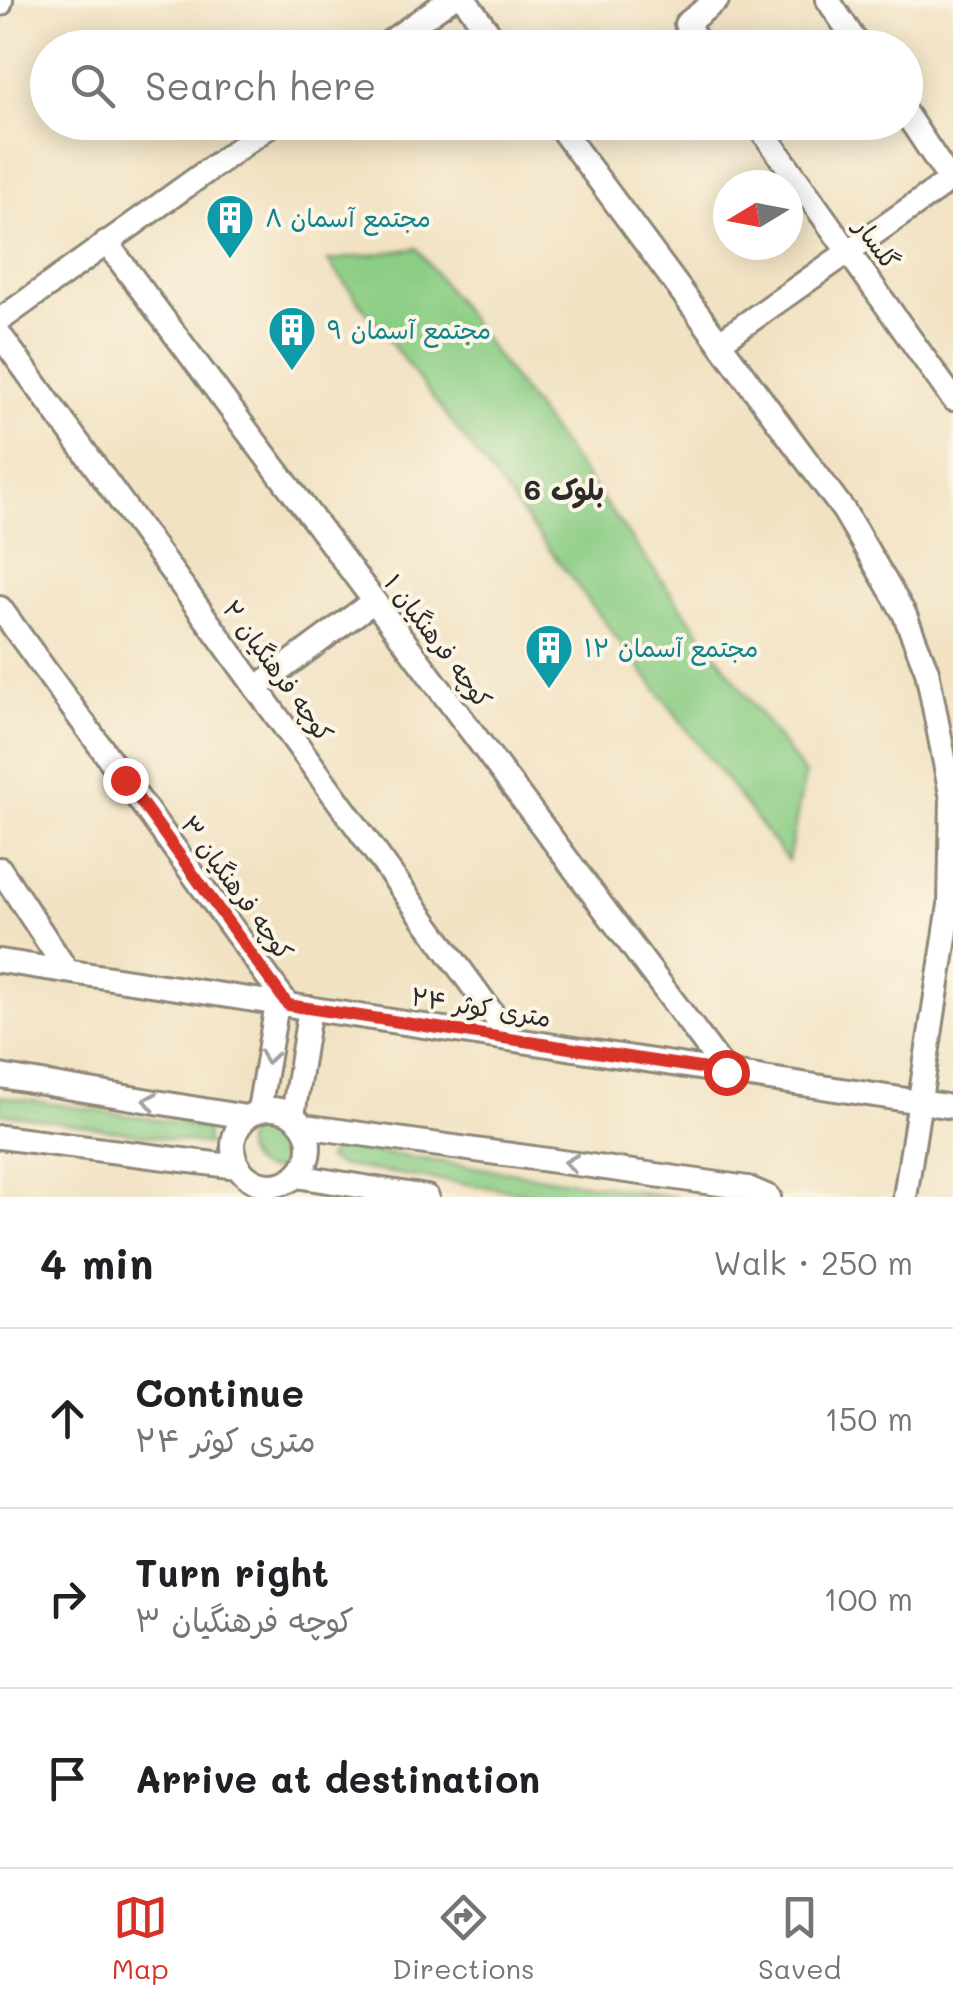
<!DOCTYPE html>
<html lang="en">
<head>
<meta charset="utf-8">
<style>
  body { margin:0; font-family:Mali,"Playpen Sans Arabic",sans-serif; background:#f6f6f6; color:#202124 }
  .compass { position:absolute; left:713px; top:170px; width:90px; height:90px; border-radius:50%; background:#fff; box-shadow:0 5px 25px #0003; rotate:260deg }
  .stop { position:absolute; width:30px; height:30px; margin:-22px; border:8px solid #d93025; border-radius:50%; background:#fff }
  .stop.end { background:#d93025; border-color:#fff; box-shadow:0 2px 10px #0008 }
  .list { margin:0; padding:0; list-style:none }
  h2 { display:flex; justify-content:space-between; align-items:center; height:130px; margin:0; padding:0 40px; font-size:42px }
  h2 small { font-size:32px; font-weight:400; color:#757577 }
  .list li { display:grid; grid-template-columns:65px 1fr auto; gap:30px; align-items:center; box-sizing:border-box; height:180px; padding:0 40px; border-top:2px solid #e0e0e0 }
  .list b { display:block; font-size:38px; white-space:nowrap }
  .list p { margin:0; font-size:32px; white-space:nowrap; color:#757577 }
  .list em { font-size:32px; font-style:normal; color:#757577 }
  .icon { flex:none; width:55px; height:55px; fill:none; stroke:currentColor; stroke-width:2; stroke-linecap:round; stroke-linejoin:round }
  .map { position:relative; flex:none; width:953px; height:1197px; overflow:hidden }
  .search { position:absolute; background:#fff; box-shadow:0 5px 25px #0003; left:30px; right:30px; top:30px; height:110px; display:flex; align-items:center; gap:25px; box-sizing:border-box; padding:0 35px; border-radius:55px; color:#757577; font-size:38px }
  .sheet { height:670px; background:#fff }
  nav { display:flex; justify-content:space-around; align-items:center; box-sizing:border-box; height:140px; border-top:2px solid #e0e0e0; background:#fff; font-size:28px; color:#757577 }
  nav a { display:grid; justify-items:center; gap:5px }
  nav .on { color:#d93025 }
  .map>svg:first-child { display:block }
  .green { fill:#8bcd85; stroke:#5b7c58; stroke-width:2.5 }
  .lines { fill:none; stroke-linecap:round; stroke-linejoin:round }
  .street-casing { stroke:#8e8677; stroke-width:28 }
  .street { stroke:#fff; stroke-width:22 }
  .oneway { stroke:#a0a0a0 }
  .route { stroke:#d93025; stroke-width:12 }
  .labels { text-anchor:middle; stroke-width:8; stroke-linejoin:round; paint-order:stroke }
  .culture-label { font-size:25px; fill:#0d838f; stroke:#fcf5e5; text-anchor:start }
  .street-label { font-size:25px; fill:#2b2b2b; stroke:#fcf5e5 }
  .neighbourhood-label { font-size:28px; font-weight:bold; fill:#2b2b2b; stroke:#fcf5e5 }
</style>
</head>
<body>
<div class="map">
<svg width="953" height="1197" viewBox="0 0 953 1197">
  <rect width="100%" height="100%" fill="#fcf5e5"/>
  <filter id="ink" filterUnits="userSpaceOnUse"><feTurbulence type="fractalNoise" baseFrequency=".01" numOctaves="2"/><feDisplacementMap in="SourceGraphic" scale="20" xChannelSelector="R" yChannelSelector="G"/><feConvolveMatrix kernelMatrix="1 2 1 2 8 2 1 2 1" color-interpolation-filters="sRGB"/></filter>
  <filter id="wash" filterUnits="userSpaceOnUse"><feTurbulence type="fractalNoise" baseFrequency=".0048" numOctaves="4" result="noise"/><feDisplacementMap in="SourceGraphic" scale="40" xChannelSelector="R" yChannelSelector="G"/><feGaussianBlur stdDeviation="2.25" result="paint"/><feColorMatrix in="noise" values="0 0 0 0 0 0 0 0 0 0 0 0 0 0 0 0 0 1.4 0 .05"/><feComposite in="paint" operator="in"/></filter>
  <g filter="url(#wash)">
    <rect width="100%" height="100%" fill="#f1e2c3"/>
    <!-- green -->
    <g class="green">
      <path d="M417,248l388,527 -17,86 -460,-600z"/>
      <path d="M0,1096l206,31 1,18 -207,-32z"/>
      <circle cx="270" cy="1145" r="25"/>
      <path d="M333,1147h9l334,50h-122l-217,-32 -10,-6z"/>
    </g>
  </g>
  <g filter="url(#ink)">
    <g class="lines">
      <!-- street casing -->
      <g class="street-casing">
        <g id="street">
          <path d="M465,0l35,48"/>
          <path d="M828,0l32,48"/>
          <path d="M0,4l1,-4"/>
          <path d="M381,48l68,-48"/>
          <path d="M703,48l-17,-24 31,-24"/>
          <path d="M906,114l44,66"/>
          <path d="M556,122l288,389 60,102 23,58 25,128 -2,106 -45,292"/>
          <path d="M756,122l197,277"/>
          <path d="M106,242l620,830"/>
          <path d="M0,320l275,-198"/>
          <path d="M0,335l511,704"/>
          <path d="M720,342l233,-164"/>
          <path d="M0,608l288,397"/>
          <path d="M256,688l118,-87"/>
          <path d="M0,869l67,102"/>
          <path d="M0,961l953,146"/>
          <path d="M0,1076l246,41"/>
          <circle cx="271" cy="1147" r="38"/>
          <path d="M259,1110l18,-106"/>
          <path d="M293,1115l17,-107"/>
          <path d="M304,1126l444,62 21,9"/>
          <path d="M0,1137l238,30"/>
          <path d="M296,1176l131,21"/>
        </g>
      </g>
      <!-- street -->
      <use href="#street" class="street"/>
    </g>
    <!-- one-way arrows -->
    <defs><path id="oneway-chevron" d="M-2-3.5L2.5 0L-2 3.5" fill="none" stroke-width="1.6" stroke-linecap="round" stroke-linejoin="round" transform="scale(2.5)"/></defs>
    <g class="oneway">
      <use href="#oneway-chevron" transform="translate(268 1057) rotate(100)"/>
      <use href="#oneway-chevron" transform="translate(150 1101) rotate(-170)"/>
      <use href="#oneway-chevron" transform="translate(571 1163) rotate(-172)"/>
    </g>
  </g>
  <g class="lines" filter="url(#ink)">
    <!-- route -->
    <path class="route" d="M125,780l163,225 438,67"/>
  </g>
  <!-- icons -->
  <defs>
    <g id="building-pin" transform="scale(2.5)"><path d="M0 17L-7.5 6A9.5 9.5 0 1 1 7.5 6Z" fill="#0f9aa8" stroke="#fcf5e5"/><path d="M-4-6H4V6H1V3H-1V6H-4ZM-2.5-4.3h1.7v1.8h-1.7ZM.8-4.3h1.7v1.8H.8ZM-2.5-1h1.7V.8h-1.7ZM.8-1h1.7V.8H.8Z" fill="#fff"/></g>
  </defs>
  <g fill-rule="evenodd">
    <use href="#building-pin" x="230" y="218"/>
    <use href="#building-pin" x="292" y="330"/>
    <use href="#building-pin" x="549" y="648"/>
  </g>
  <g class="labels">
    <!-- culture labels -->
    <g class="culture-label">
      <text x="265" y="227">مجتمع آسمان ۸</text>
      <text x="327" y="339">مجتمع آسمان ۹</text>
      <text x="584" y="657">مجتمع آسمان ۱۲</text>
    </g>
    <!-- street labels -->
    <g class="street-label">
      <text transform="translate(877 244) rotate(54)" y="9">گلسار</text>
      <text transform="translate(438 641) rotate(53)" y="9">کوچه فرهنگیان ۱</text>
      <text transform="translate(278 671) rotate(54)" y="9">کوچه فرهنگیان ۲</text>
      <text transform="translate(237 888) rotate(54)" y="9">کوچه فرهنگیان ۳</text>
      <text transform="translate(481 1007) rotate(9)" y="9">۲۴ متری کوثر</text>
    </g>
    <!-- neighbourhood labels -->
    <g class="neighbourhood-label">
      <text x="564" y="500">بلوک 6</text>
    </g>
  </g>
</svg>
<svg class="compass" viewBox="-18 -18 36 36"><path d="M0-13l5 13h-10z" fill="#e53935"/><path d="M0 13l5-13h-10z" fill="#757577"/></svg>
<div class="stop" style="left:726px;top:1072px"></div>
<div class="stop end" style="left:125px;top:780px"></div>
<div class="search"><svg class="icon" aria-label="search" viewBox="0 0 24 24"><circle cx="10" cy="10" r="6"/><path d="M15 15l6 6"/></svg>Search here</div>
</div>
<section class="sheet">
<h2>4 min<small>Walk · 250 m</small></h2>
<ul class="list">
<li><svg class="icon" aria-label="ahead" viewBox="0 0 24 24"><path d="M12 20V5M6 11l6-6 6 6"/></svg><div><b>Continue</b><p>۲۴ متری کوثر</p></div><em>150 m</em></li>
<li><svg class="icon" aria-label="right" viewBox="0 0 24 24"><path d="M7 20v-9h11M14 6l5 5-5 5"/></svg><div><b>Turn right</b><p>کوچه فرهنگیان ۳</p></div><em>100 m</em></li>
<li><svg class="icon" aria-label="arrive" viewBox="0 0 24 24"><path d="M6 21V4h12l-3 4 3 4H6"/></svg><div><b>Arrive at destination</b></div></li>
</ul>
</section>
<nav>
<a class="on"><svg class="icon" aria-label="map" viewBox="0 0 24 24"><path d="M3 6l6-2 6 2 6-2v14l-6 2-6-2-6 2zM9 4v14M15 6v14"/></svg>Map</a>
<a><svg class="icon" aria-label="directions" viewBox="0 0 24 24"><path d="M12 3l9 9-9 9-9-9zM9 14v-3h6M13 9l2 2-2 2"/></svg>Directions</a>
<a><svg class="icon" aria-label="saved" viewBox="0 0 24 24"><path d="M7 4h10v16l-5-4-5 4z"/></svg>Saved</a>
</nav>
</body>
</html>
